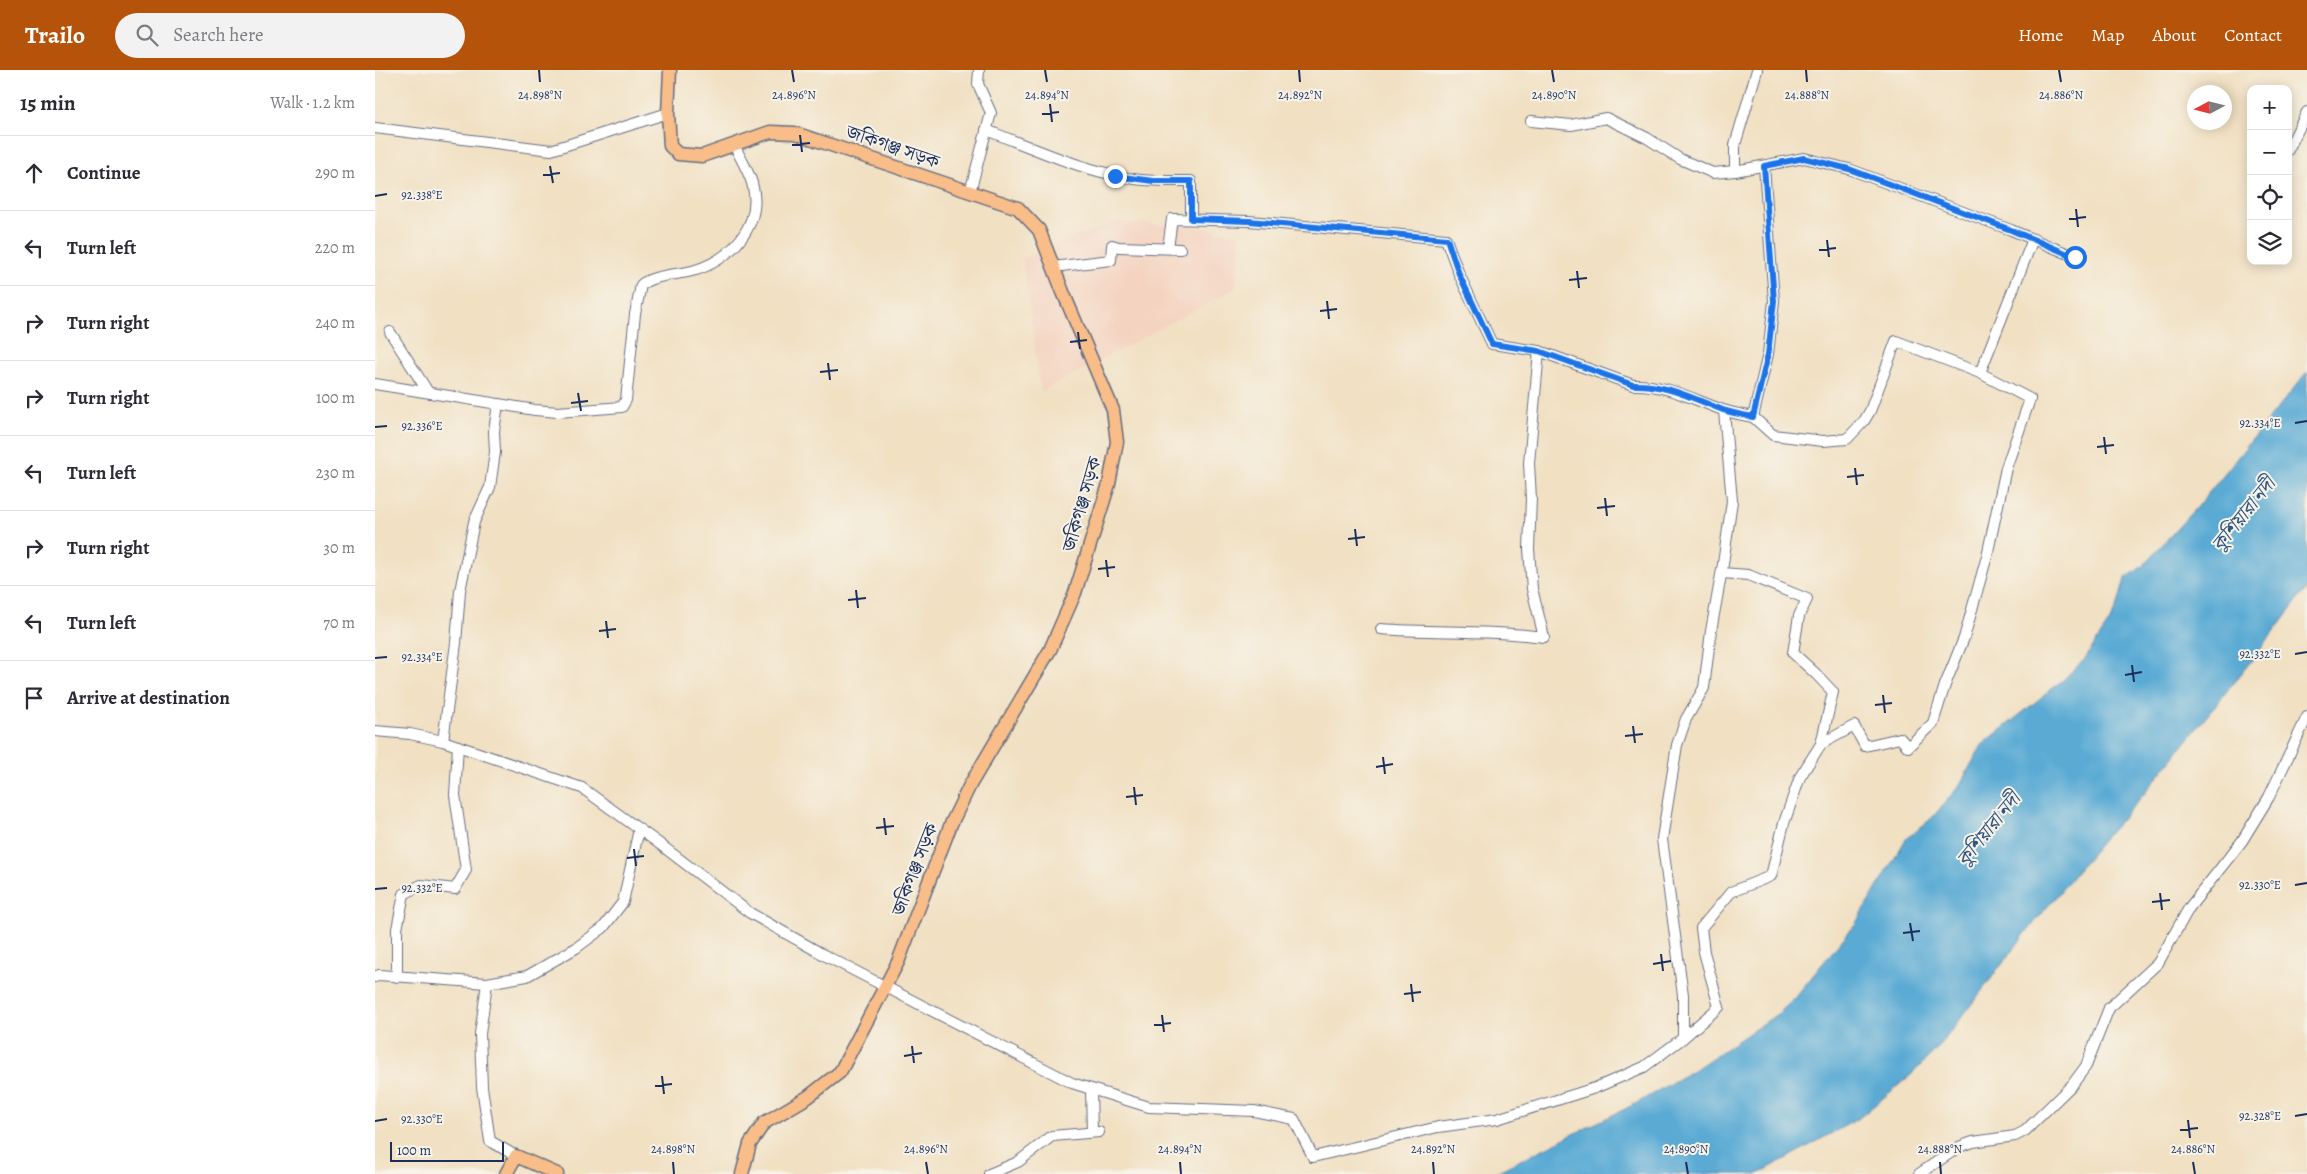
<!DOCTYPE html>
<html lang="en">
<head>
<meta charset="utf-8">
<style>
  body { margin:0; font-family:Alegreya,"Noto Serif Bengali",serif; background:#f2f2f3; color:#2b2b33 }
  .controls { position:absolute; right:15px; top:15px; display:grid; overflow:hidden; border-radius:10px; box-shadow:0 2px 12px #0003 }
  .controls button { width:45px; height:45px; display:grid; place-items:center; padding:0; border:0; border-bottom:1px solid #e1e1e2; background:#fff; color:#2b2b33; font:25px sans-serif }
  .compass { position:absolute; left:1812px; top:15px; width:45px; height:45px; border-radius:50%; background:#fff; box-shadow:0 2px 12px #0003; rotate:263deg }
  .scale { position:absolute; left:15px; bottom:12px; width:114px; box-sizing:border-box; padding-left:5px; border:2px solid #1b2f5e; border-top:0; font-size:14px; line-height:18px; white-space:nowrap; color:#1b2f5e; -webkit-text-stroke:4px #f7f3e8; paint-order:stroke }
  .stop { position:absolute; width:15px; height:15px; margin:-11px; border:4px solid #1a73e8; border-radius:50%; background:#fff }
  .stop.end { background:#1a73e8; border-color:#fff; box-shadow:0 1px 5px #0008 }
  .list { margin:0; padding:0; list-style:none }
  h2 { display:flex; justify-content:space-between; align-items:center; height:65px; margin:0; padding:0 20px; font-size:21px }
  h2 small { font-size:16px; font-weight:400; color:#7c7c81 }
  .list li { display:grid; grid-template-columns:32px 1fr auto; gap:15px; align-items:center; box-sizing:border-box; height:75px; padding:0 20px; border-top:1px solid #e1e1e2 }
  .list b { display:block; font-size:19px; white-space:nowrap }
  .list em { font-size:16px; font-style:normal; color:#7c7c81 }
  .icon { flex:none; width:28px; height:28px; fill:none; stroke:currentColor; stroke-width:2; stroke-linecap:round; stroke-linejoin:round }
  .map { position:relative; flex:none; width:1932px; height:1104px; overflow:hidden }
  header { display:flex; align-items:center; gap:30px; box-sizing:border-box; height:70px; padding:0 25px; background:#b45309; color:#fff }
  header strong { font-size:24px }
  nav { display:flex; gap:28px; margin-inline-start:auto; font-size:18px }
  .search { width:350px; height:45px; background:#f2f2f3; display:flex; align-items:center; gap:12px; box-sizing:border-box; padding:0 18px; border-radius:28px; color:#7c7c81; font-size:19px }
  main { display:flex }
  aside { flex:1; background:#fff }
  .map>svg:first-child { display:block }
  .built { fill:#f4d3c0 }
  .water { fill:#5aaad4; stroke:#3a6c99 }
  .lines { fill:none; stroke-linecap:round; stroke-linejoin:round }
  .minor-casing { stroke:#666d81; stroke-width:12 }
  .major-casing { stroke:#666d81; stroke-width:15 }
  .minor { stroke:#fff; stroke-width:10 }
  .major { stroke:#f8bd88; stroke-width:12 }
  .route { stroke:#1a73e8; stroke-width:6 }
  .ticks { fill:none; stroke:#1b2f5e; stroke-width:2 }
  .labels { text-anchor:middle; stroke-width:4; stroke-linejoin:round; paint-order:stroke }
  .street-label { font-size:19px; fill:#1b2f5e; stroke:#f7f3e8 }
  .water-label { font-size:20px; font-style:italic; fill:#2e5481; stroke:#f7f3e8 }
  .ticks-label { font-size:12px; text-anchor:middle; fill:#1b2f5e; stroke:#f7f3e8; stroke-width:4; stroke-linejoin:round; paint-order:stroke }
</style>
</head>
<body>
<header>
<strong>Trailo</strong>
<div class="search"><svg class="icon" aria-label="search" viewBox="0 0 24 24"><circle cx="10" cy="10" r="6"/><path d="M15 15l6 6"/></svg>Search here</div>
<nav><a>Home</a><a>Map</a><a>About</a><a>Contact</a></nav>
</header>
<main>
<aside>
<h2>15 min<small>Walk · 1.2 km</small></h2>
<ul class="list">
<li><svg class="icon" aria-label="ahead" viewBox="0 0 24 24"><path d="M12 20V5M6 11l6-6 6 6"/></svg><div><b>Continue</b></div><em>290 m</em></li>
<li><svg class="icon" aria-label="left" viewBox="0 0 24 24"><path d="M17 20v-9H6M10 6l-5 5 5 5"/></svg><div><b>Turn left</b></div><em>220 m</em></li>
<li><svg class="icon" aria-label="right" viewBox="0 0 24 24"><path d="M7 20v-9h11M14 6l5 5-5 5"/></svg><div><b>Turn right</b></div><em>240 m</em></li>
<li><svg class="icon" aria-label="right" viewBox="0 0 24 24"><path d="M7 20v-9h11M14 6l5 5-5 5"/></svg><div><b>Turn right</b></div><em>100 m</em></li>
<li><svg class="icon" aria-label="left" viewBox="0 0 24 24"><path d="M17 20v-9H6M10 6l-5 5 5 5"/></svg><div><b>Turn left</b></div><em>230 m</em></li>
<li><svg class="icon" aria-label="right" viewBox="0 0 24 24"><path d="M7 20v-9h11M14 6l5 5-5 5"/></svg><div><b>Turn right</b></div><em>30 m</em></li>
<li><svg class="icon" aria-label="left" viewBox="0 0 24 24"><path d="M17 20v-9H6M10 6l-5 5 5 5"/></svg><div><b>Turn left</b></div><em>70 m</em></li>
<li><svg class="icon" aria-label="arrive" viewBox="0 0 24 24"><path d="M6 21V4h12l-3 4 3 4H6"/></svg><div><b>Arrive at destination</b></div></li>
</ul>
</aside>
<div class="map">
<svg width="1932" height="1104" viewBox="0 0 1932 1104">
  <rect width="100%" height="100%" fill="#f7f3e8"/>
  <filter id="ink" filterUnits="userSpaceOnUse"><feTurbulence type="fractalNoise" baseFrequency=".02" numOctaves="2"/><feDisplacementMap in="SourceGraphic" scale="10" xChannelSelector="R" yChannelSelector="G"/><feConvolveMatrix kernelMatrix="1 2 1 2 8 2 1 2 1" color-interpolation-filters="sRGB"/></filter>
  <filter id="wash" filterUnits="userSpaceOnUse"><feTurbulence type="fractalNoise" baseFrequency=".0096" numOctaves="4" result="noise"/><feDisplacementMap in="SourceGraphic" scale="20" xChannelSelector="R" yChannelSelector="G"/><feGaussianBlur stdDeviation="1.12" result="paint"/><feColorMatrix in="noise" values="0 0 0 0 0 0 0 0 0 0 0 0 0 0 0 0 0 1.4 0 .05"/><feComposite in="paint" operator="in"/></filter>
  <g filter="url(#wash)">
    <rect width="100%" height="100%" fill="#f1e0c2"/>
    <!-- built -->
    <path class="built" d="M740,152l76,4 49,9 -4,53 -195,104 -19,-134z"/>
    <!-- water -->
    <path class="water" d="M1932,302v216l-47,62 -116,144 -42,47 -77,93 -86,113 -27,27 -53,44 -101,56h-266l145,-71 63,-37 79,-53 12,-11 65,-79 50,-84 26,-21 27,-32 23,-41 81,-65 21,-20 25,-37 9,-19 7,-25 18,-13 59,-65z"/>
  </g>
  <g filter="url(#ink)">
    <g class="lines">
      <!-- minor casing -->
      <g class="minor-casing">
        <g id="minor">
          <path d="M1156,51l40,4 35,-7 41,20 33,21 33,14 22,-2v-26l22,-75"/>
          <path d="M0,58l176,22 117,-37"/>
          <path d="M611,60c42,16 84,35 128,45 25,7 51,6 77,6v38"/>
          <path d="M1913,80l19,-38"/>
          <path d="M1360,101l69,-13 45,11 162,61 65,27"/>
          <path d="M595,122l21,-79 -13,-29 1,-14"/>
          <path d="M793,178l4,-29 77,2 197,18 13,35 33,70 47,7"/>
          <path d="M678,197l58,-7 1,-15 7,2 61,2"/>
          <path d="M15,262l38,60"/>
          <path d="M0,314l160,26 23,2 64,-5 4,-7 9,-86 6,-29c11,-10 36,-10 51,-14 38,-10 72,-46 60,-88 -4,-13 -12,-26 -18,-38"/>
          <path d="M1378,347l20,18 50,6 24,-2 17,-18 6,-10 26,-70 84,32"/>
          <path d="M1347,503l26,2 59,24 -8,17 -6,37 23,21 17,18 -12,52"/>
          <path d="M1006,559c54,4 109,1 163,8l-12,-48 -3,-40 2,-50 -2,-36 10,-112 94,34c33,-1 59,14 90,25 9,3 20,5 30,7l15,-63 6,-53 -10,-135"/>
          <path d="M0,661l35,3 33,7 139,47 75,54 93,71 74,42 248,128 19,6 1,43"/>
          <path d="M68,671l13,-98 4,-52 14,-69 16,-35 5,-35 -1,-21 4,-27"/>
          <path d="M0,907l4,-2 108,8"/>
          <path d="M22,907v-48l7,-35 17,-9 34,4 11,-19 -11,-75 3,-49"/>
          <path d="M1308,968l36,-31 -15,-55 -3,-24 30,-36 40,-16 13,-53 16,-46 21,-33 33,-18 11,20 35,-8 8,9 25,-24 12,-38 19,-47 23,-82 19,-88 24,-69 -50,-26 53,-134"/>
          <path d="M716,1019l58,18 105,4 40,8 19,38 125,-30 59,-8 98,-31 49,-21 39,-29v-43l-21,-156 15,-94 9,-26 18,-31 7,-57 12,-67 9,-63 -8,-90"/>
          <path d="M141,1086l-26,-15 -8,-54 -2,-53 7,-51 40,-7 49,-28 27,-20 20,-26 16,-73"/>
          <path d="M614,1104l29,-12 34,-26 47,-4"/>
          <path d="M1544,1104l40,-27 14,-5 42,-6 10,-5 47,-46 14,-19 23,-58 49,-45 31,-55 53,-67 27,-44 38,-80"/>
        </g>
      </g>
      <!-- major casing -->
      <g class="major-casing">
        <g id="major">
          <path d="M295,0l-2,43 2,33 8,8 24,2 68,-24 25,1 223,75 21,22 24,62 50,118 4,32 -8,42 -34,109 -25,57 -80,135 -19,39 -53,138 -58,110 -32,25 -44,26 -14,21 -8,30"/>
          <path d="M131,1104l10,-18 41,18"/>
        </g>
      </g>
      <!-- minor -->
      <use href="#minor" class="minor"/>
      <!-- major -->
      <use href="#major" class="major"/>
    </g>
  </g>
  <g class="lines" filter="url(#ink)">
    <!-- route -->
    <path class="route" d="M740,106l38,5h38v38l58,2 198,18 12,35 33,70 47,7 94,34c33,-1 59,13 90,25 9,3 20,5 30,7l15,-63 6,-53 -10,-135 40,-8 45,11 162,61 64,27"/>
  </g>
  <!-- ticks -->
  <path class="ticks" d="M164,0l1,12M417,0l2,12M670,0l2,12M924,0l1,12M1177,0l2,12M1431,0l1,12M1684,0l2,12M675,34l2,18M667,44l17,-2M425,65l2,17M417,75l18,-2M175,96l3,17M168,105l17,-2M0,126l12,-2M1701,139l2,18M1694,149l17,-2M1452,170l2,17M1444,180l17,-2M1202,201l2,17M1194,210l18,-2M952,231l2,18M945,241l17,-2M703,262l2,17M695,272l17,-2M453,293l2,17M445,302l18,-2M203,323l3,18M196,333l17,-2M1920,353l12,-2M0,357l12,-1M1729,367l2,17M1722,377l17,-2M1480,398l2,17M1472,407l17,-2M1230,428l2,18M1222,438l18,-2M980,459l2,17M973,469l17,-2M731,490l2,17M723,499l17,-2M481,520l2,18M473,530l18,-2M231,551l2,17M224,561l17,-2M1920,584l12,-2M0,588l12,-1M1757,595l2,17M1750,605l17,-3M1508,625l2,18M1500,635l17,-2M1258,656l2,17M1250,666l18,-2M1008,687l2,17M1001,697l17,-3M759,717l2,18M751,727l17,-2M509,748l2,17M501,758l18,-2M259,779l2,17M252,788l17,-2M1920,815l12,-2M0,819l12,-1M1785,823l2,17M1777,832l18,-2M1535,853l3,18M1528,863l17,-2M1286,884l2,17M1278,894l18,-3M1036,914l2,18M1029,924l17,-2M787,945l2,17M779,955l17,-2M537,976l2,17M529,986l18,-3M287,1006l2,18M280,1016l17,-2M1920,1046l12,-2M1813,1050l2,18M0,1051l12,-2M1805,1060l18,-2M298,1092l1,12M551,1092l2,12M805,1092l1,12M1058,1092l1,12M1311,1092l2,12M1565,1092l1,12M1818,1092l2,12"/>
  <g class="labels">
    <!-- street labels -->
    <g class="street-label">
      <text transform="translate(518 76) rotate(19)" y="7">জকিগঞ্জ সড়ক</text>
      <text transform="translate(706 434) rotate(-74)" y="7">জকিগঞ্জ সড়ক</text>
      <text transform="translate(539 799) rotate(-69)" y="7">জকিগঞ্জ সড়ক</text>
    </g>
    <!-- water labels -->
    <g class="water-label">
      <text transform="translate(1868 444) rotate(-51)" y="7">কুশিয়ারা নদী</text>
      <text transform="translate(1613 759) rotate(-51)" y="7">কুশিয়ারা নদী</text>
    </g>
  </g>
  <g class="ticks-label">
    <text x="165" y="29">24.898°N</text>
    <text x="419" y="29">24.896°N</text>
    <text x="672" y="29">24.894°N</text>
    <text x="925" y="29">24.892°N</text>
    <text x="1179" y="29">24.890°N</text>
    <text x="1432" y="29">24.888°N</text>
    <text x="1686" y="29">24.886°N</text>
    <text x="47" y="129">92.338°E</text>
    <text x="1885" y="357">92.334°E</text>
    <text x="47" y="360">92.336°E</text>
    <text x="1885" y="588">92.332°E</text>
    <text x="47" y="591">92.334°E</text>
    <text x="1885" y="819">92.330°E</text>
    <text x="47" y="822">92.332°E</text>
    <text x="1885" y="1050">92.328°E</text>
    <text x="47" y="1053">92.330°E</text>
    <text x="298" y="1083">24.898°N</text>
    <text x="551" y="1083">24.896°N</text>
    <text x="805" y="1083">24.894°N</text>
    <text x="1058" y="1083">24.892°N</text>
    <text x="1311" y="1083">24.890°N</text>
    <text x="1565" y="1083">24.888°N</text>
    <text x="1818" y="1083">24.886°N</text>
  </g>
</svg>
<div class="controls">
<button>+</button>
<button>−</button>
<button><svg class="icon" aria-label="locate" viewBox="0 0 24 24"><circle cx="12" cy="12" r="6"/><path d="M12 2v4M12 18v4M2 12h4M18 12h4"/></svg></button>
<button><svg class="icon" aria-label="layers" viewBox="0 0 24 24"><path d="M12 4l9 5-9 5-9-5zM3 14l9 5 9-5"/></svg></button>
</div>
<svg class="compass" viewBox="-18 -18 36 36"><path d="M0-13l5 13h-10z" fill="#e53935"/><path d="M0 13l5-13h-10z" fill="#7c7c81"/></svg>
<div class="scale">100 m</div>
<div class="stop" style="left:1700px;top:187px"></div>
<div class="stop end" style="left:740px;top:106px"></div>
</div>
</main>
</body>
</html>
